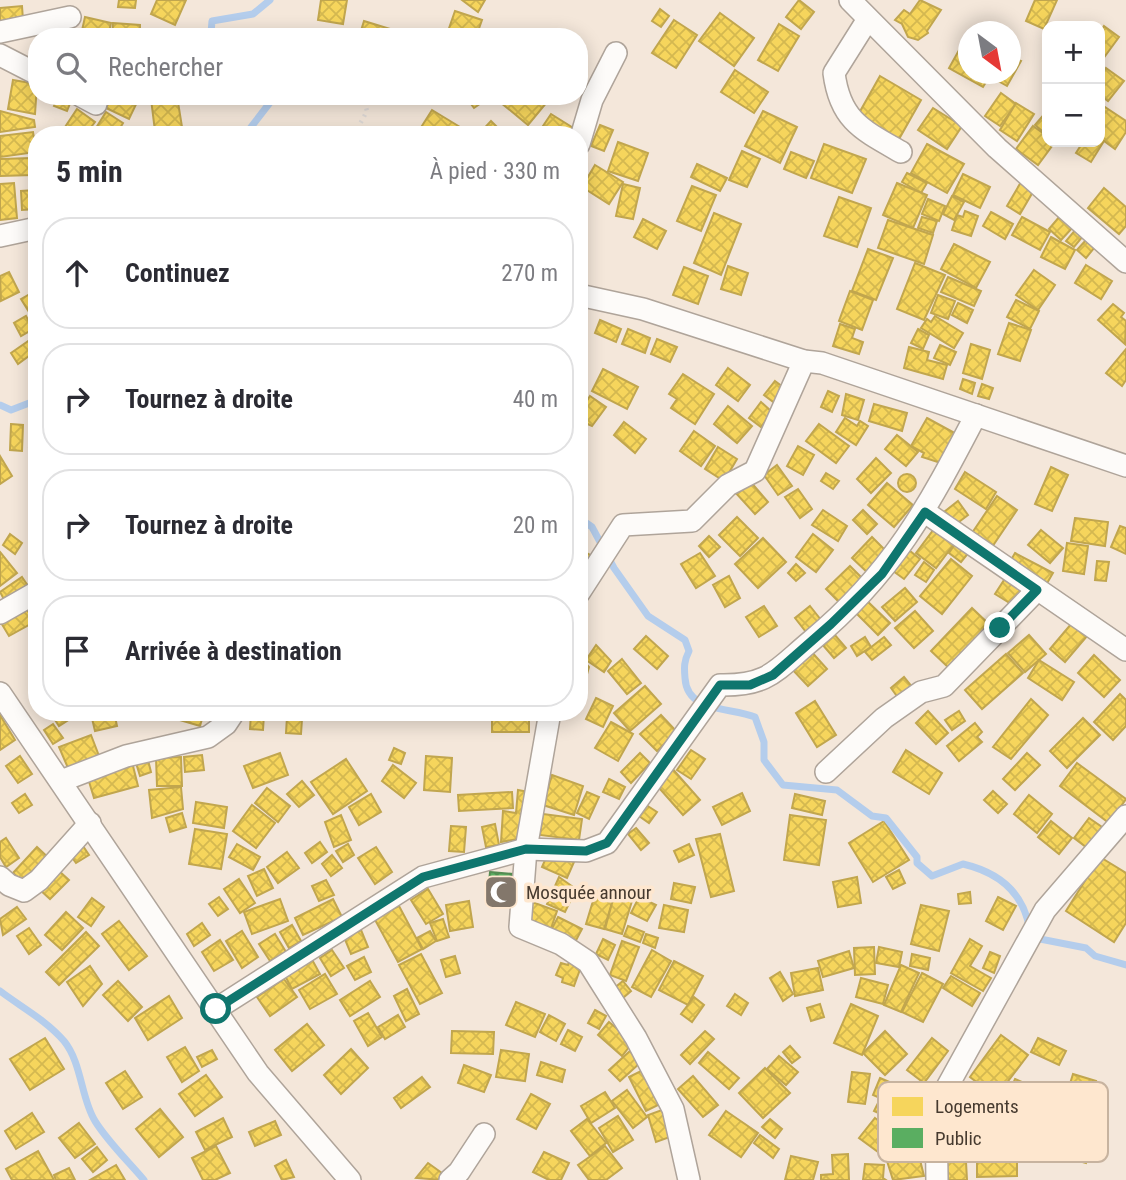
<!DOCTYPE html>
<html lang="fr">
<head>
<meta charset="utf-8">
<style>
  body { margin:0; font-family:"Roboto Condensed",sans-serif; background:#f7f7f7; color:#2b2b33 }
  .controls { position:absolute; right:21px; top:21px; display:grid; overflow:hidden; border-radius:14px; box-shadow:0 4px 18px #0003 }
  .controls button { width:63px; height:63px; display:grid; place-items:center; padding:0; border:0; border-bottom:2px solid #e1e1e2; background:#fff; color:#2b2b33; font:35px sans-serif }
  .compass { position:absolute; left:958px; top:21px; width:63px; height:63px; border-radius:50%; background:#fff; box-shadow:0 4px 18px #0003; rotate:148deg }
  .stop { position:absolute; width:21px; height:21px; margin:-16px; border:5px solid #0f766e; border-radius:50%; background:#fff }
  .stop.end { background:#0f766e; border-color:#fff; box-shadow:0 2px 7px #0008 }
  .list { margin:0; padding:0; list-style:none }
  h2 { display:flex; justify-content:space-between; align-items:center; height:91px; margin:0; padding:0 28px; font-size:30px }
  h2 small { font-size:23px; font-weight:400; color:#7c7c81 }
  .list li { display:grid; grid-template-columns:46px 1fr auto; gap:21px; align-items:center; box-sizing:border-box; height:112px; margin:0 14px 14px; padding:0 14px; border:2px solid #e1e1e2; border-radius:28px }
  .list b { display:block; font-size:26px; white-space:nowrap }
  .list em { font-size:23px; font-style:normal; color:#7c7c81 }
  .icon { flex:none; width:38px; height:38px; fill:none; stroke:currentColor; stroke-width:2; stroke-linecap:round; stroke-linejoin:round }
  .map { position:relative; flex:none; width:1126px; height:1180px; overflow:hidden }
  .search { position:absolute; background:#fff; box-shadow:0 4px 18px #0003; left:28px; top:28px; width:560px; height:77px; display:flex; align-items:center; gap:18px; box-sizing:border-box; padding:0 24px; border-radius:28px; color:#7c7c81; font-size:26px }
  .panel { position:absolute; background:#fff; box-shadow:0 4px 18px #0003; left:28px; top:126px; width:560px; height:595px; border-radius:28px }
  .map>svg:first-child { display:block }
  .homes { fill:url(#homes-cross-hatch); stroke:#c1a64e; stroke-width:2 }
  .public { fill:url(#public-cross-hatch); stroke:#548b52; stroke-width:2 }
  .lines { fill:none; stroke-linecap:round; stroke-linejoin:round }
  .stream { stroke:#b4cdec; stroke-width:7 }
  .street-casing { stroke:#afa49a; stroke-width:24 }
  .path { stroke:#ded9d6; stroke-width:4.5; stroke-dasharray:2 5; stroke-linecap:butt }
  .street { stroke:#fdfbf9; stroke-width:21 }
  .route { stroke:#0f766e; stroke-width:9 }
  .labels { text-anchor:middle; stroke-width:7; stroke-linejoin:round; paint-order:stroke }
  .poi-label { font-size:19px; fill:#463a2f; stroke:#fee7cf; text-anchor:start }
  .key { fill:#fee7cf; stroke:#c7b39f; stroke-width:2 }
  .key-label { font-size:19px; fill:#463a2f }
</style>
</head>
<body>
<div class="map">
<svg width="1126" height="1180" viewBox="0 0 1126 1180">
  <defs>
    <pattern id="homes-cross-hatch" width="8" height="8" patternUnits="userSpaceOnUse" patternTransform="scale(1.75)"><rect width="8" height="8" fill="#f6d55c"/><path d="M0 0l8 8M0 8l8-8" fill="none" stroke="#d4b850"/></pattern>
    <pattern id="public-cross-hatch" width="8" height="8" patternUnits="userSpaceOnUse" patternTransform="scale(1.75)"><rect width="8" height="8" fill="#5aae61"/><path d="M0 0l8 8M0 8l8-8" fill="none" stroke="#4c8f50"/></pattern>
  </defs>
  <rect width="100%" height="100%" fill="#f4e7da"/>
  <!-- homes -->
  <g class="homes">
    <path d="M119,0h17l-1,8 -17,-1z"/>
    <path d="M157,0h29l-11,25 -24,-11z"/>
    <path d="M321,0h26l-4,24 -25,-4z"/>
    <path d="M462,0h23l-7,12z"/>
    <path d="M799,0l15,12 -13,17 -15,-12z"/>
    <path d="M920,0l21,10 -14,21 1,2 -10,7 -10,-3 -6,-13 -7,-4 9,-10 6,4z"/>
    <path d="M1035,0h22l-13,29 -18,-8z"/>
    <path d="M22,6l1,14 -23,2v-14z"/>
    <path d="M660,9l9,7 -8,11 -9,-6z"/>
    <path d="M455,11l27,9 -6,17h-30z"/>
    <path d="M720,13l34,25 -20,28 -35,-25z"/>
    <path d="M85,17l26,6 -3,14 -27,-2z"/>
    <path d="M674,20l23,15 -21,33 -24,-15z"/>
    <path d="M364,21l26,8 -2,8h-29z"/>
    <path d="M113,23l27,2v12h-28z"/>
    <path d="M779,24l20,12 -21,35 -20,-11z"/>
    <path d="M1104,26l15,11 -19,26v-31z"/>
    <path d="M968,34v40h23l-8,13 -34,-19z"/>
    <path d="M1010,56l11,5 -14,25 -16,-9 2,-3h17z"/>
    <path d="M1106,68l18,13 -16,20 -8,-6v-19z"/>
    <path d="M735,70l33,22 -14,21 -33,-21z"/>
    <path d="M880,76l41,24 -22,39 -41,-24z"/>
    <path d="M13,80l24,4 -2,30 -27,-5z"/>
    <path d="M1001,93l15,11 -16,22 -15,-10z"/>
    <path d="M58,96h15l-6,15 -13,-5z"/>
    <path d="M112,96h28l-11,23 -23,-11z"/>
    <path d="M177,96l5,31 -27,4 -4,-32z"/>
    <path d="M465,96h15l4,5 -10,7z"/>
    <path d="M505,96h47l-24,29 -28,-23z"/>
    <path d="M1016,103l18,11 -17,27 -17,-11z"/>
    <path d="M1105,107l21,14v11l-11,17 -11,-8 -13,21 -15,-9 7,-11h17v-26z"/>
    <path d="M933,108l29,18 -15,23 -29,-19z"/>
    <path d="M77,109l18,13 -10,13h-22l-2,-2z"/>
    <path d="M432,110l28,17 -5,8h-27l-8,-6z"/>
    <path d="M0,111l34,9 1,7 -35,5z"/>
    <path d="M763,111l34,16 -17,36 -35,-17z"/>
    <path d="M1047,111v24l-12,-10z"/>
    <path d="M106,112l17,11 -7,12h-9l-11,-7z"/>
    <path d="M551,114l24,15 -4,6h-27l-5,-3z"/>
    <path d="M491,121l14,14h-27z"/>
    <path d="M600,125l13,5 -9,21 -13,-5z"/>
    <path d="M1033,126l14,10v6h8l-17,23 -22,-16z"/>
    <path d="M33,132l3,20 -36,5v-21z"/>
    <path d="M618,142l30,11 -10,28 -30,-10z"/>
    <path d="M824,144l42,15 -14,34 -41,-15z"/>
    <path d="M927,144l37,20 -17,29 -36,-20z"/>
    <path d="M742,151l18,8 -13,28 -18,-7z"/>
    <path d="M791,152l23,9 -8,17 -22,-9z"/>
    <path d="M31,158l1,17 -32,1v-17z"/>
    <path d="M697,164l30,14 -7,13 -29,-14z"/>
    <path d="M595,165l28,17 -14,22 -27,-17z"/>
    <path d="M907,173l20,10 -6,10 -19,-11z"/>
    <path d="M963,174l27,13 -10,21 -27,-13z"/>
    <path d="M1021,182l13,8 -14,24 -13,-8z"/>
    <path d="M14,183l3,35 -17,2v-36z"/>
    <path d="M897,183l30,12 -14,33 -30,-13z"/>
    <path d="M623,184l17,4 -7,31 -17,-3z"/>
    <path d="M692,186l24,9 -15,36 -24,-10z"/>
    <path d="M1104,188l22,19v19l-7,8 -31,-26z"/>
    <path d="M35,190l1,19 -14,1 -1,-19z"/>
    <path d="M952,196l12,6 -10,18 -11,-6z"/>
    <path d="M839,197l32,11 -14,39 -33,-11z"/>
    <path d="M928,199l17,7 -6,15 -17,-7z"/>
    <path d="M965,211l13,5 -7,20 -19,-6 5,-15 6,2z"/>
    <path d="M991,212l22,12 -8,15 -22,-13z"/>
    <path d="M714,213l27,11 -20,51 -27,-12z"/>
    <path d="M1060,216l13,11 -12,13 -12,-11z"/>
    <path d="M922,217l15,4 -4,12 -15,-5z"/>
    <path d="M1022,217l28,15 -10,18 -28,-15z"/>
    <path d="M643,219l23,12 -9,18 -23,-12z"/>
    <path d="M888,220l45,15 -9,29 -46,-16z"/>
    <path d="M1076,229l8,6 -10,12 -8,-6z"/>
    <path d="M1051,237l24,13 -10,19 -24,-12z"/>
    <path d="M1086,240l8,8 -8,10 -9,-8z"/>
    <path d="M954,244l36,18 -14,26 -35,-19z"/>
    <path d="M868,249l25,9 -17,42 -24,-9z"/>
    <path d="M915,263l30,12 -21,45 -27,-11z"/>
    <path d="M1086,265l26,16 -11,18 -26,-16z"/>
    <path d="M728,266l20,7 -7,22 -20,-6z"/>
    <path d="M684,267l24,9 -10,28 -25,-9z"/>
    <path d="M1034,270l21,15 -17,25 -22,-15z"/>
    <path d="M9,272l10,20 -18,9 -1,-25z"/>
    <path d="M948,277l33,14 -7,15 -33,-14z"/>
    <path d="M37,290v18l-8,4 -8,-13z"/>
    <path d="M850,291l23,9 -11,30 -23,-9z"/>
    <path d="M938,295l17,6 -7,18 -17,-6z"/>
    <path d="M1016,300l23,11 -9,18 -23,-12z"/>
    <path d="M958,303l15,7 -6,13 -15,-8z"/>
    <path d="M1113,304l11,9 -3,4 5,4 -1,23 -27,-24z"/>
    <path d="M26,316l7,13 -12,7 -7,-13z"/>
    <path d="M935,316l28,17 -9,15 -33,-20 6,-9 4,3z"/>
    <path d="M600,320l21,9 -5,13 -21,-9z"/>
    <path d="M1009,323l22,7 -11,31 -22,-7z"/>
    <path d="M840,324l15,5 -3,9 11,4 -4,12 -26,-8z"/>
    <path d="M628,329l22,9 -5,15 -23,-9z"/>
    <path d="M918,329l11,6 -6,14 -12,-6z"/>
    <path d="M37,335v15l-19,14 -7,-11z"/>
    <path d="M657,339l20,8 -7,15 -19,-8z"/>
    <path d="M971,344l19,6 -8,29 -19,-6z"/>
    <path d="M940,345l16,7 -6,13 -16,-7z"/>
    <path d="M909,347l20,5 -2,8 20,5 -4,14 -39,-11z"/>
    <path d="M1126,349v31l-4,6 -16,-13z"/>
    <path d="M728,368l22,17 -12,16 -22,-16z"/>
    <path d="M603,369l35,18 -11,22 -35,-18z"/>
    <path d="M683,374l31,20 -19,30 -24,-16 6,-9 -8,-5z"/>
    <path d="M963,379l12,4 -3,11 -12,-5z"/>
    <path d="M775,381l12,9 -11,14 -12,-9z"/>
    <path d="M982,384l11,4 -4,11 -11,-3z"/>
    <path d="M828,391l11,5 -7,16 -11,-5z"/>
    <path d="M846,394l18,6 -6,20 -16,-5z"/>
    <path d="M590,396l16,11 -14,19 -9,-4 3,-4 -7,-5z"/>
    <path d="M761,402l11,10 -11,15 -12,-9z"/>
    <path d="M874,404l33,9 -5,18 -33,-10z"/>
    <path d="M728,406l24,20 -15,17 -23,-19z"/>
    <path d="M845,418l12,8 3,-5 8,5 -12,19 -20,-13z"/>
    <path d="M927,418l33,18 -16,28 -22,-7 2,-4 -13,-7z"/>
    <path d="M624,422l22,17 -11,14 -21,-18z"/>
    <path d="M11,424l12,1 -1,26 -12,-1z"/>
    <path d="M819,424l30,22 -13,17 -30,-22z"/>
    <path d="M30,427h7v20h-8z"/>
    <path d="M694,431l21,15 -14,20 -21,-15z"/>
    <path d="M897,435l21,17 -12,14 -21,-17z"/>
    <path d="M798,446l16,9 -11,20 -16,-9z"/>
    <path d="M718,447l19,12 -13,22 -19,-12z"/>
    <path d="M0,456l12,20 -12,8z"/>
    <path d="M876,458l15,15 -20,20 -14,-14z"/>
    <path d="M777,465l15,21 -14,9 -14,-20z"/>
    <path d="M1051,467l17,8 -16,36 -17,-7z"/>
    <path d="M965,472l31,20 -10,17 -31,-20z"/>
    <path d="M826,473l13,8 -6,8 -12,-8z"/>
    <circle cx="907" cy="483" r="9"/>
    <path d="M749,480l19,22 -13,12 -20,-22z"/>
    <path d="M887,483l26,22 -19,22 -26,-22z"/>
    <path d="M798,489l14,20 -12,9 -15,-21z"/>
    <path d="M997,496l20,14 -25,37 -20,-14z"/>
    <path d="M958,501l10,14 -13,10 -11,-13z"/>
    <path d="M823,510l24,16 -9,15 -26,-16z"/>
    <path d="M863,510l14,14 -10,10 -14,-14z"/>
    <path d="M737,517l21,21 -18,18 -21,-21z"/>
    <path d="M1075,518l33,4 -3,24 -34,-5z"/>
    <path d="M1120,526l6,2v26l-15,-7z"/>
    <path d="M934,529l20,15 -18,24 -20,-15z"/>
    <path d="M1041,530l22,18 -13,15 -22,-18z"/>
    <path d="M10,534l12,9 -7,11 -12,-9z"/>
    <path d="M813,534l20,16 -17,22 -20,-15z"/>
    <path d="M709,536l11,11 -11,10 -10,-11z"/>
    <path d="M872,537l16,16 -20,20 -16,-15z"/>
    <path d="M763,538l23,24 -28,26 -23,-24z"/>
    <path d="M957,541l13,10 -9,11 -12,-9z"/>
    <path d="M1067,543l21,3 -4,28 -21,-3z"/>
    <path d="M905,547l15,12 -16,20 -15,-11z"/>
    <path d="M579,549l13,7 -13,24z"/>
    <path d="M0,552l17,21 -17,13z"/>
    <path d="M700,553l15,23 -19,12 -15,-24z"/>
    <path d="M1015,553l38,20 -7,12 -38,-20z"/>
    <path d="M951,559l21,17 -30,38 -22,-18z"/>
    <path d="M1097,561l12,1 -3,19 -11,-1z"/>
    <path d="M924,562l10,8 -8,12 -11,-7z"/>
    <path d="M796,564l9,9 -9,8 -8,-8z"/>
    <path d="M850,566l17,17 -24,23 -17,-17z"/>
    <path d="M729,576l11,22 -15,9 -12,-22z"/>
    <path d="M22,577l8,12 -23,16 -7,-13z"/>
    <path d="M1006,577l21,14 -11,16 -21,-13z"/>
    <path d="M905,588l12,14 -22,19 -13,-14z"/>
    <path d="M863,597l27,26 -12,12 -27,-27z"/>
    <path d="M24,604l10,18 -25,14 -9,-15z"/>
    <path d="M764,606l13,20 -18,11 -13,-20z"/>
    <path d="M810,606l15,19 -15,12 -15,-19z"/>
    <path d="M972,608l18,17 -41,43 -18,-17z"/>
    <path d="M915,611l18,20 -19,17 -19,-20z"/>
    <path d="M1072,623l15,13 -22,26 -15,-13z"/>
    <path d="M834,634l12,14 -12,10 -12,-14z"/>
    <path d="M1029,635l17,19 -21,18 -17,-19z"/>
    <path d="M646,636l22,20 -11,13 -23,-20z"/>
    <path d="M865,637l6,10 -14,9 -6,-10z"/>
    <path d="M884,637l7,8 -19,15 -7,-8z"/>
    <path d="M596,645l15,16 -7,11 -18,-12z"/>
    <path d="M809,649l18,20 -19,17 -18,-19z"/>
    <path d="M1006,654l17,19 -41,36 -17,-19z"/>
    <path d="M1094,655l26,25 -16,17 -26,-24z"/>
    <path d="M579,656l10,11 -10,36z"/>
    <path d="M622,659l19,24 -14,11 -19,-23z"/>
    <path d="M1039,660l35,22 -12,18 -34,-22z"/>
    <path d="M904,677l9,11 -14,11 -8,-11z"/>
    <path d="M645,686l16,18 -31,27 -16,-18z"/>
    <path d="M1120,694l6,6v26l-13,14 -19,-18z"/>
    <path d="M596,698l17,8 -10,21 -17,-8z"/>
    <path d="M1031,699l17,16 -37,44 -18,-12z"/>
    <path d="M815,701l21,34 -19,12 -21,-34z"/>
    <path d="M928,711l20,22 -12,11 -20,-21z"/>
    <path d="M959,711l6,10 -13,9 -7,-10z"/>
    <path d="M50,712h15l5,7 -11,7z"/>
    <path d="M100,712h14l3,14 -22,5 -4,-17z"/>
    <path d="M174,712h30l-4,14 -27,-8z"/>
    <path d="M298,712h28v6l-29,-2z"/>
    <rect x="492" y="712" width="37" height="20"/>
    <path d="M251,713l13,1 -1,16 -13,-1z"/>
    <path d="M0,715l15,25 -15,10z"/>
    <path d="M661,715l16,17 -20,19 -17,-17z"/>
    <path d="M287,717l15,2 -1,15 -15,-1z"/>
    <path d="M1083,718l17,17 -33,33 -17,-17z"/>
    <path d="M611,722l22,12 -15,27 -23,-13z"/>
    <path d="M975,723l7,9 -5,5 5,5 -23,19 -12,-15z"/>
    <path d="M53,724l10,14 -10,6 -9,-14z"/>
    <path d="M91,735l8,21 -31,12 -9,-21z"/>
    <path d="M394,748l11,5 -4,11 -12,-4z"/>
    <path d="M691,750l14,9 -14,20 -14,-9z"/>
    <path d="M906,750l36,23 -13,21 -36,-22z"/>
    <path d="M280,753l8,22 -35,13 -9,-22z"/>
    <path d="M640,753l10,10 -19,20 -10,-11z"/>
    <path d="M1027,753l13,12 -25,25 -12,-11z"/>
    <path d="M202,755l2,15 -19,2 -1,-15z"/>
    <path d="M20,756l12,18 -14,9 -12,-17z"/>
    <path d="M426,756l26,2 -2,34 -26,-2z"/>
    <path d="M181,757l1,29h-25l-1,-28z"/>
    <path d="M346,759l21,32 -34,23 -22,-32z"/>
    <path d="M148,760l3,12 -11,4 -4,-13z"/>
    <path d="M132,762l6,24 -44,12 -7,-23z"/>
    <path d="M1077,763l49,36 -17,24 -49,-37z"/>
    <path d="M393,765l23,18 -12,15 -22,-17z"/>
    <path d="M670,766l30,34 -17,15 -30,-34z"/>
    <path d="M552,775l31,11 -9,29 -31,-10z"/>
    <path d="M609,779l16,8 -6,12 -16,-7z"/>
    <path d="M302,781l12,14 -15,12 -12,-13z"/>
    <path d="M181,787l2,22 -31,9 -3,-28z"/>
    <path d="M267,788l23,18 -12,16 -23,-19z"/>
    <path d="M518,790l11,2 -6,46 -22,4 2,-31 13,2z"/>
    <path d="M993,791l14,13 -9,9 -14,-13z"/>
    <path d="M512,792l1,16 -54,3 -1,-16z"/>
    <path d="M587,792l12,5 -10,22 -12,-6z"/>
    <path d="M742,793l8,18 -28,14 -9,-18z"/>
    <path d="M25,794l7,11 -13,8 -7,-10z"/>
    <path d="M371,794l10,18 -22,13 -10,-18z"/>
    <path d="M795,794l30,7 -3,14 -30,-7z"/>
    <path d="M1029,795l23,19 -15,19 -23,-19z"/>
    <path d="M640,801l17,11 -8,11 -17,-12z"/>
    <path d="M196,802l31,5 -3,21 -31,-5z"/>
    <path d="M252,805l23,18 -19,25 -23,-17z"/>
    <path d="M182,813l4,14 -16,5 -4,-14z"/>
    <path d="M543,814l39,5 -3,21 -39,-5z"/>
    <path d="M341,815l10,25 -17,7 -9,-25z"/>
    <path d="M790,815l36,5 -7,45 -35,-5z"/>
    <path d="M1089,818l13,9 -16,20 -12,-9z"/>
    <path d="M884,821l25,39 -36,22 -24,-39z"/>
    <path d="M1051,821l21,17 -13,16 -21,-17z"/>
    <path d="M495,824l4,21 -13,2 -4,-20z"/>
    <path d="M451,826l15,1 -2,25 -15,-1z"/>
    <path d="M636,828l13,15 -8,7 -13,-16z"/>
    <path d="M195,829l32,5 -6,35 -32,-5z"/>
    <path d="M720,834l14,57 -23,6 -15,-58z"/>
    <path d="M6,838l13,20 -13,9 -6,-10v-15z"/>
    <path d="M320,842l7,10 -15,11 -7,-10z"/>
    <path d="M81,843l8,12 -13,8 -8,-11z"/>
    <path d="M237,844l23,13 -7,13 -24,-13z"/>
    <path d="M348,844l6,11 -11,7 -7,-11z"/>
    <path d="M689,844l5,11 -15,7 -5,-11z"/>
    <path d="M37,847l14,13 -23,26 -15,-13z"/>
    <path d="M376,847l16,25 -17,12 -17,-26z"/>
    <path d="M549,851l25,11 -7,16 -25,-11z"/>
    <path d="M287,852l12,16 -21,15 -11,-16z"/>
    <path d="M332,855l10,13 -11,8 -9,-12z"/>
    <path d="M1100,857l26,16v50l-12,19 -48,-31z"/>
    <path d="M264,869l9,19 -16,8 -9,-20z"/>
    <path d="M58,870l11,10 -19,19 -11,-10z"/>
    <path d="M899,870l6,13 -12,6 -7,-12z"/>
    <path d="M559,877l17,12 -11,23 -18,-8z"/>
    <path d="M857,877l4,26 -23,4 -5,-25z"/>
    <path d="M239,879l16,24 -15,10 -16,-24z"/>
    <path d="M326,880l8,15 -15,6 -7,-15z"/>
    <path d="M674,883l21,4 -4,16 -20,-4z"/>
    <path d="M428,889l15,25 -17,10 -15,-24z"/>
    <path d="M596,891l18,5 -10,33 -18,-5z"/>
    <path d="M970,892l1,11 -12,1 -1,-10z"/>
    <path d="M614,896l18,5 -10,33 -17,-5z"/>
    <path d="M219,897l9,12 -10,7 -9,-12z"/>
    <path d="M639,897l17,8 -9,16 -16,-8z"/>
    <path d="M998,897l18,9 -13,24 -17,-9z"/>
    <path d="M92,898l12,9 -13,19 -13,-9z"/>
    <path d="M280,899l8,22 -36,13 -8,-22z"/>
    <path d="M333,899l9,18 -39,18 -8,-17z"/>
    <path d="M469,901l4,26 -23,4 -4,-26z"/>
    <path d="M532,902l25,9 -8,23 -26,-9z"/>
    <path d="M664,905l24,5 -4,22 -25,-4z"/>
    <path d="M921,905l28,6 -10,40 -28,-7z"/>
    <path d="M399,906l23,43 -24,13 -24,-44z"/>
    <path d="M17,907l9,12 -23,16 -3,-16z"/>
    <path d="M66,912l17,16 -21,22 -17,-15z"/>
    <path d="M558,917l24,12 -10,19 -24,-12z"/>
    <path d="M443,919l6,18 -12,4 -7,-18z"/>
    <path d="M119,921l28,35 -18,14 -27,-36z"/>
    <path d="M202,923l8,12 -16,11 -7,-12z"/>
    <path d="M292,925l9,16 -12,7 -9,-16z"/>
    <path d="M628,926l16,6 -4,10 -16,-6z"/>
    <path d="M29,928l12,17 -12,9 -12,-18z"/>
    <path d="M361,930l7,17 -17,7 -7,-17z"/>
    <path d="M242,931l16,26 -16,11 -16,-27z"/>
    <path d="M430,931l6,10 -13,8 -6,-11z"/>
    <path d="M86,932l13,14 -40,39 -13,-13z"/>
    <path d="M275,934l11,18 -16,9 -11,-17z"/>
    <path d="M646,934l12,4 -3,10 -12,-5z"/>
    <path d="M603,939l12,6 -7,15 -12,-6z"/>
    <path d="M970,939l12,7 -12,20 21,12 -8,13 -32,-18z"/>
    <path d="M220,940l13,20 -19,11 -12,-19z"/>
    <path d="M622,941l17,6 -13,34 -16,-6z"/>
    <path d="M874,947l1,27 -20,1 -1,-27z"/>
    <path d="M879,947l23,5 -3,15 -23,-4z"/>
    <path d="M332,950l12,18 -13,8 -11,-18z"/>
    <path d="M652,950l19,11 -20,36 -19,-10z"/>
    <path d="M849,951l5,17 -31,9 -5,-16z"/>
    <path d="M990,952l10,4 -6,17 -11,-5z"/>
    <path d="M421,954l21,39 -22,11 -21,-39z"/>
    <path d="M912,954l18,4 -2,12 -18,-4z"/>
    <path d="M310,956l10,18 -28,15 -9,-17z"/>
    <path d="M455,956l5,17 -14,4 -5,-17z"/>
    <path d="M364,957l7,15 -16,8 -8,-14z"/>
    <path d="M571,957l12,4 -9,25 -12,-4 1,-4 -7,-3 5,-12 7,2z"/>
    <path d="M674,961l29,15 -15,29 -29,-15z"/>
    <path d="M901,965l18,8 -18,39 -17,-7z"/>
    <path d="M90,966l12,18 -19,22 -16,-24z"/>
    <path d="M818,968l5,22 -28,6 -4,-23z"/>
    <path d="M780,972l13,22 -10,7 -13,-23z"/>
    <path d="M922,973l21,11 -20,38 -21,-10z"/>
    <path d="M325,974l12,20 -27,15 -11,-19z"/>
    <path d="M951,976l29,17 -8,13 -29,-18z"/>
    <path d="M861,978l27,7 -5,19 -27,-7z"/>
    <path d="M284,979l13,18 -27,19 -13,-19z"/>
    <path d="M118,981l24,26 -14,14 -25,-26z"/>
    <path d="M370,981l10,16 -30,19 -10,-16z"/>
    <path d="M623,981l8,10 -14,12 -9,-10z"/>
    <path d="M407,989l12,25 -13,7 -12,-25z"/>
    <path d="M735,994l13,9 -7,12 -14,-9z"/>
    <path d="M169,996l13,22 -34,22 -13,-22z"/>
    <path d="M694,997l10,8 -12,17 -11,-8z"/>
    <path d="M516,1002l29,12 -10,23 -29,-12z"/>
    <path d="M820,1004l4,13 -13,4 -4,-13z"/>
    <path d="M851,1004l27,12 -16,39 -28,-12z"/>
    <path d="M595,1010l11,6 -7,13 -11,-6z"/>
    <path d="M368,1013l14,24 -14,9 -14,-25z"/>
    <path d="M398,1015l7,12 -20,12 -7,-12z"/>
    <path d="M549,1015l16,9 -9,17 -16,-9z"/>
    <path d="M609,1022l24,20 -11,14 -24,-21z"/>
    <path d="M307,1024l17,21 -32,26 -17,-21z"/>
    <path d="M568,1030l14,7 -7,14 -14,-7z"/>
    <path d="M452,1031l42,1 -1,22 -42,-1z"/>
    <path d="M705,1031l9,8 -24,25 -9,-9z"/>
    <path d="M885,1031l22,23 -22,21 -22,-22z"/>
    <path d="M1001,1035l27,20 -32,42 -26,-20z"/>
    <path d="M45,1038l19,31 -34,21 -20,-31z"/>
    <path d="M932,1038l16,13 -24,32 -17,-13z"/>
    <path d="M1038,1038l28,13 -7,14 -28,-13z"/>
    <path d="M790,1046l10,11 -8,6 -9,-11z"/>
    <path d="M185,1047l14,24 -17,11 -15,-25z"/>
    <path d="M351,1049l17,19 -27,26 -17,-19z"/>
    <path d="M212,1050l5,9 -15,8 -5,-10z"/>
    <path d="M501,1050l28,4 -4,27 -29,-4z"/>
    <path d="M630,1051l10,12 -20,18 -11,-11z"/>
    <path d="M708,1052l31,26 -10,11 -30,-26z"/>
    <path d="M779,1056l19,16 -12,13 -19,-16z"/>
    <path d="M541,1062l24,8 -3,12 -25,-7z"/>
    <path d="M464,1065l27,10 -7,17 -26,-9z"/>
    <path d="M765,1068l25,25 -27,25 -24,-25z"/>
    <path d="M643,1070l17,34 -14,7 -17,-34z"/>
    <path d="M125,1071l17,26 -19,12 -17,-26z"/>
    <path d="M852,1072l18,2 -5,30 -17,-2z"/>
    <path d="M1073,1074l23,7 -14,45 -23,-7z"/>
    <path d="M206,1075l16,22 -27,19 -16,-22z"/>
    <path d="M693,1076l25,29 -15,12 -25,-28z"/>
    <path d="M422,1077l8,10 -29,21 -7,-10z"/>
    <path d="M880,1078l40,17 -8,17 -39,-17z"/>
    <path d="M1015,1079l27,12 -10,24 -28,-11z"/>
    <path d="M627,1090l20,27 -14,11 -21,-27z"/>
    <path d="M605,1092l10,16 -24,15 -10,-17z"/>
    <path d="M531,1094l19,10 -14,25 -19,-10z"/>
    <path d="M880,1099l11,5 -6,12 -11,-5z"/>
    <path d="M160,1109l23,28 -24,20 -23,-28z"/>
    <path d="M662,1110l8,27 -14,5 -8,-27z"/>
    <path d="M726,1111l32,22 -17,24 -32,-22z"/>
    <path d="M32,1113l12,19 -28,17 -11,-18z"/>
    <path d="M618,1116l15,24 -20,12 -14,-24z"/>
    <path d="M223,1118l9,19 -27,13 -9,-18z"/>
    <path d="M875,1118l25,19 -15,20 -26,-19z"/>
    <path d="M587,1119l19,24 -16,13 -19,-25z"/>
    <path d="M770,1119l12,10 -7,9 -13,-11z"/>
    <path d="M275,1121l6,14 -26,11 -6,-14z"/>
    <path d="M79,1123l16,21 -20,14 -16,-20z"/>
    <path d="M1070,1127l25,7 -9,29 -25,-7z"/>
    <path d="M760,1135l19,14 -6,9 -19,-15z"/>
    <path d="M965,1144l2,36h-19l-2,-35z"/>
    <path d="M216,1146l14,27 -15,7h-12l-11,-22z"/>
    <path d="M605,1146l17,22 -16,12h-17l-11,-15z"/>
    <path d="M97,1147l10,13 -14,12 -11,-13z"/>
    <path d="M38,1151l16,29h-42l-6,-11z"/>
    <path d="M544,1152l25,11 -8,17h-12l-16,-8z"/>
    <path d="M918,1152l6,24 -31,4 -6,-19z"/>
    <path d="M848,1154l1,26h-28v-5l12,-1 -1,-19z"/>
    <path d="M791,1156l27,6 -5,18h-28z"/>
    <path d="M977,1158h40v18l-40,1z"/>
    <path d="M286,1160l8,17 -12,3 -7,-14z"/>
    <path d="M428,1163l18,13 -3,4 -27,-2z"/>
    <path d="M865,1164l19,1 -1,13 3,2h-23z"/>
    <path d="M116,1165l9,15h-35z"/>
    <path d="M69,1168l6,12h-19l-2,-5z"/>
  </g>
  <!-- public -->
  <path class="public" d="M490,872l23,2 -2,32 -24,-2z"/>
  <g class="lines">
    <!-- stream -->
    <g class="stream">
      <path d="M213,37l-2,-4 1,-12 41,-7 17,-14"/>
      <path d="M245,135l30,-39"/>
      <path d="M0,405l11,5 26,-10"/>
      <path d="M579,518l13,9 22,41 34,48 37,24 4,11c-5,10 -5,16 -4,27 2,35 45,29 70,39l9,25v18l19,25 54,5 35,26 14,2 31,39v6l15,13 31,-12c34,8 59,27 66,62"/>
      <path d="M1035,938l51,10 9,8 31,9"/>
      <path d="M0,991c21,16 46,29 64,50 18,22 17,58 31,80 13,21 33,40 49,59"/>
    </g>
    <!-- street casing -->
    <g class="street-casing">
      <g id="street">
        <path d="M850,0l147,148 129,114"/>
        <path d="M868,19l-34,54c6,47 28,57 67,79"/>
        <path d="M0,32l70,-15"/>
        <path d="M0,55l37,19"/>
        <path d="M81,96l15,8"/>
        <path d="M579,144l13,-44 24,-47"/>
        <path d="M0,236l37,-8"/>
        <path d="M579,295l64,14 161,52 18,2 304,103"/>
        <path d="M925,512l201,138"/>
        <path d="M579,593l44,-68 69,-4 36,-36 27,-14 49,-110"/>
        <path d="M0,613l37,-21"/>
        <path d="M0,693l258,380 92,107"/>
        <path d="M550,712l-24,137 -6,78 41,17 27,18 48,76 37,71 16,71"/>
        <path d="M826,772l58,-54 37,-26 23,-6 93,-96"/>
        <path d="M61,781l65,-25 82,-19 18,-13 8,-12"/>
        <path d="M0,877l9,8 15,6 15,-11 51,-57"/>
        <path d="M216,1009l207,-132 103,-28 60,2 21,-8 113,-158c49,1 56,-15 91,-44 82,-68 117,-134 165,-226"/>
        <path d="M450,1180l9,-8 25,-38"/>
        <path d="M937,1180l-1,-73 109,-197 81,-94"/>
      </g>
    </g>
    <!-- path -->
    <path class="path" d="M354,135l13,-24 -4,-15"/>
    <!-- street -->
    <use href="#street" class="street"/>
  </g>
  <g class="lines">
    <!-- route -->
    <path class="route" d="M216,1009l207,-132 103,-28 60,2 21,-8 113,-158h30l23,-10 58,-51 51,-50 43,-62 112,78 -37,38"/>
  </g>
  <!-- icons -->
  <defs>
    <g id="mosque-square" transform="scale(1.75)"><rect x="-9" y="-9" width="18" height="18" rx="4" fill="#83776b" stroke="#fee7cf"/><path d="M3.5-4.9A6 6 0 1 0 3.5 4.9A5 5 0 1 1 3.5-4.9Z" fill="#fff"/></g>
  </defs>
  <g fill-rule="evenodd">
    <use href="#mosque-square" x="501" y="892"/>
  </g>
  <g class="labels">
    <!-- poi labels -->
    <g class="poi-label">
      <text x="526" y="899">Mosquée annour</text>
    </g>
  </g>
  <!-- legend -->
  <rect x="878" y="1082" width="230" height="80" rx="10" class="key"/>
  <rect x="892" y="1097" width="31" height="19" fill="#f6d55c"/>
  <rect x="892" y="1128" width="31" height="20" fill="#5aae61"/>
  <g class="key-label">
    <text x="935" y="1113">Logements</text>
    <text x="935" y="1145">Public</text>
  </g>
</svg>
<div class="controls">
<button>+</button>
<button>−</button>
</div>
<svg class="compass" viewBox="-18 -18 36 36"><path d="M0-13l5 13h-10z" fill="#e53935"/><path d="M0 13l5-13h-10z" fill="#7c7c81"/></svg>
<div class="stop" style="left:216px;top:1009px"></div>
<div class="stop end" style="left:1000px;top:628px"></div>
<div class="search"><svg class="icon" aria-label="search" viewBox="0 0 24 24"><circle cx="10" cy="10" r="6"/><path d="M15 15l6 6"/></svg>Rechercher</div>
<section class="panel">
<h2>5 min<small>À pied · 330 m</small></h2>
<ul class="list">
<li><svg class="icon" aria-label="ahead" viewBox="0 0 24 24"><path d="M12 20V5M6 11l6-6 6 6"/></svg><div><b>Continuez</b></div><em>270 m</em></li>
<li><svg class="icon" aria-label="right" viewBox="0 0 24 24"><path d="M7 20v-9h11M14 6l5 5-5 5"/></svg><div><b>Tournez à droite</b></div><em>40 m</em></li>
<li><svg class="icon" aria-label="right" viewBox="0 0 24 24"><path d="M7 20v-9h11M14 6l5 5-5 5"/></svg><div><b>Tournez à droite</b></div><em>20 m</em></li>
<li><svg class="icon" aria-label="arrive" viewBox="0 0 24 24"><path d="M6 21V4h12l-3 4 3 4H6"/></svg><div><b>Arrivée à destination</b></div></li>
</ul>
</section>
</div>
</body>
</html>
